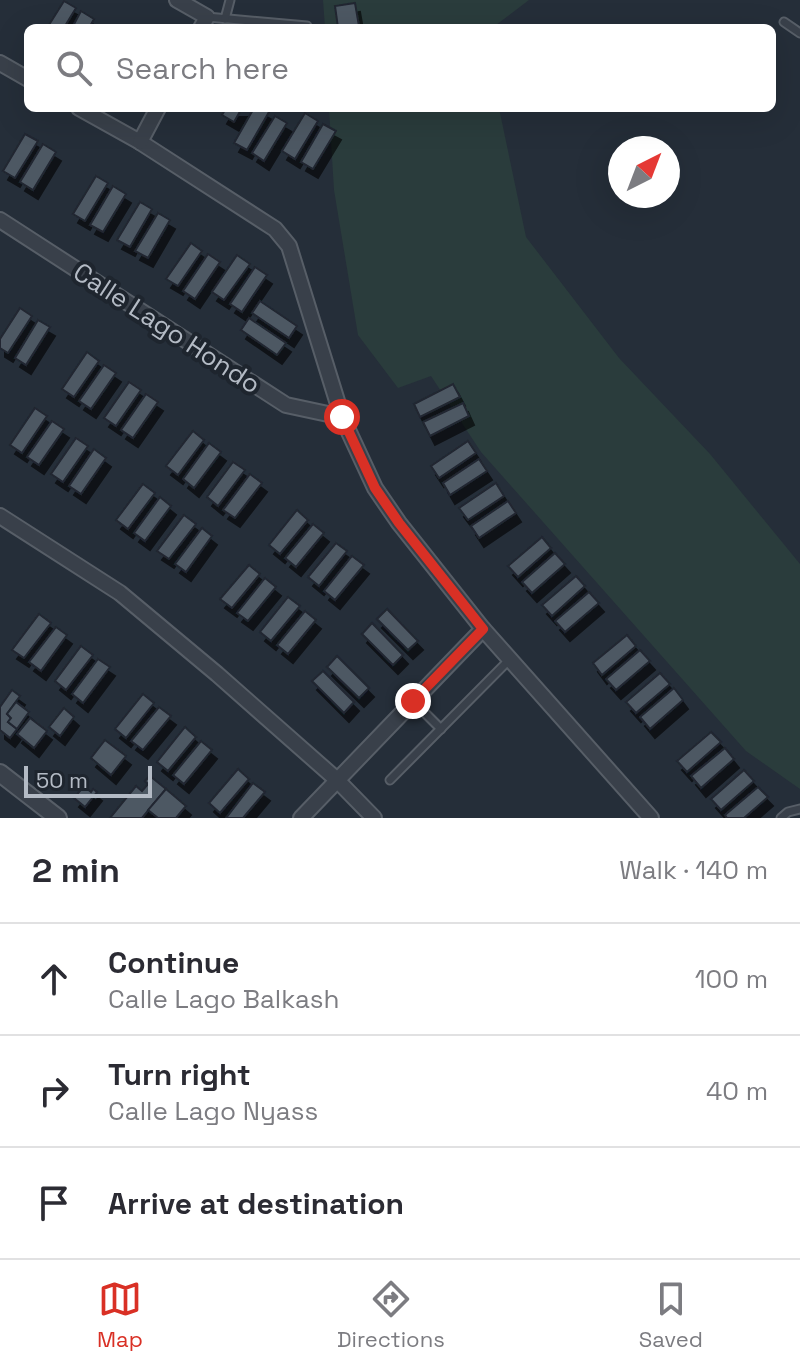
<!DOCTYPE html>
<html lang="en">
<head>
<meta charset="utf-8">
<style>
  body { margin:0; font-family:"Space Grotesk",sans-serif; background:#f7f7f7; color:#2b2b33 }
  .compass { position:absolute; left:608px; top:136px; width:72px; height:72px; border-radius:50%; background:#fff; box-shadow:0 8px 32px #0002; rotate:42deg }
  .scale { position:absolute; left:24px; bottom:20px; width:128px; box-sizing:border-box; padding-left:8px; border:4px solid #b4bbc5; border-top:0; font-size:22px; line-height:28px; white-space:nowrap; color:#b4bbc5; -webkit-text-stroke:6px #1e252e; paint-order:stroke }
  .stop { position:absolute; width:24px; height:24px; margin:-18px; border:6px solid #d93025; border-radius:50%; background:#fff }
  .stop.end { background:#d93025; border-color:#fff; box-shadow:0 2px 8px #0008 }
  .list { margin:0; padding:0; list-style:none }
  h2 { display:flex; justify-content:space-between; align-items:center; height:104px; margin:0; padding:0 32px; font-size:34px }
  h2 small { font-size:26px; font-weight:400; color:#7c7c81 }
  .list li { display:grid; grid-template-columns:52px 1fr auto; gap:24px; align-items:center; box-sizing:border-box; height:112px; padding:0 32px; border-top:2px solid #e1e1e2 }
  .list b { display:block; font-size:30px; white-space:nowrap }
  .list p { margin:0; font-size:26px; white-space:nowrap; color:#7c7c81 }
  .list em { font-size:26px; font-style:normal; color:#7c7c81 }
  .icon { flex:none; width:44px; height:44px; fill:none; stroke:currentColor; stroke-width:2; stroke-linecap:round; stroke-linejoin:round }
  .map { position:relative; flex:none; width:800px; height:818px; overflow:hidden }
  .search { position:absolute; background:#fff; box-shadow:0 8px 32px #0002; left:24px; right:24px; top:24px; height:88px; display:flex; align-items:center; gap:20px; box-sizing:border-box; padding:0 28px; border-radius:12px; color:#7c7c81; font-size:30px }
  .sheet { height:440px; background:#fff }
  nav { display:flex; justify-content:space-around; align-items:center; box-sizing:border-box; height:112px; border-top:2px solid #e1e1e2; background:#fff; font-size:22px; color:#7c7c81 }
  nav a { display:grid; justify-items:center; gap:4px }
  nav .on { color:#d93025 }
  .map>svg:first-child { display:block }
  .green { fill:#2a3c3c }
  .building { fill:#4e5864; stroke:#202730; stroke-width:2; filter:url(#shadow) }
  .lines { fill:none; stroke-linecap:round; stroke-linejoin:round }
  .service-casing { stroke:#575e67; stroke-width:11 }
  .minor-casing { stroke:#575e67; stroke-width:18 }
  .tertiary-casing { stroke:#575e67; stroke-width:20 }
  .service { stroke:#39404a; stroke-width:7 }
  .minor { stroke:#39404a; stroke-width:14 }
  .tertiary { stroke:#39404a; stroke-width:16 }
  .route { stroke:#d93025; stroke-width:10 }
  .labels { text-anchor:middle; stroke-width:8; stroke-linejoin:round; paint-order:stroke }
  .street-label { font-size:26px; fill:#b4bbc5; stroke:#1e252e }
</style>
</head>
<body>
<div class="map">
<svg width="800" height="818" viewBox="0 0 800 818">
  <defs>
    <filter id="shadow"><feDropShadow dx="5" dy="9" stdDeviation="0" flood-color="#0009"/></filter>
  </defs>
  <rect width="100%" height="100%" fill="#252e39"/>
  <!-- green -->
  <g class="green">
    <path d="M323,0h206l-37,28h-167z"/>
    <path d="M329,108h170l27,129 93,121 91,96 90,110v225l-54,-38 -265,-299 -50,-76 -33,12 -40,-53 -24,-145z"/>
  </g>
  <!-- building -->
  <g class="building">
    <path d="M64,1l12,7 -11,18 -18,2z"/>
    <path d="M355,3l4,23 -21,2 -3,-22z"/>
    <path d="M81,11l13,8 -5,9h-17z"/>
    <path d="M226,108h16l-8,14 -12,-7z"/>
    <path d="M254,108h8l7,4 -22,38 -13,-7z"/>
    <path d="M305,113l13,8 -23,38 -13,-8z"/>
    <path d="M275,116l12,7 -23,38 -12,-8z"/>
    <path d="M323,124l13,7 -23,38 -12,-7z"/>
    <path d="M25,134l13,7 -23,37 -12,-7z"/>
    <path d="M43,144l13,8 -23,38 -13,-8z"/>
    <path d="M96,176l12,7 -23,38 -12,-7z"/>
    <path d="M113,186l13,8 -23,38 -13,-7z"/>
    <path d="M140,202l12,7 -22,38 -13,-7z"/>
    <path d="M158,213l12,7 -22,38 -13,-7z"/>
    <path d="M191,243l11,8 -24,35 -12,-7z"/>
    <path d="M208,254l12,8 -25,37 -12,-8z"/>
    <path d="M237,255l13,9 -26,36 -12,-8z"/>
    <path d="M255,267l12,8 -25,37 -12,-8z"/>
    <path d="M260,301l37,25 -8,12 -37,-25z"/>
    <path d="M20,308l12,8 -24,37 -8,-5v-9z"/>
    <path d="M249,318l37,25 -9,12 -36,-25z"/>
    <path d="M38,320l12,7 -24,38 -11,-7z"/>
    <path d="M87,352l12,9 -25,36 -12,-8z"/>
    <path d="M104,365l12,8 -25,36 -12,-8z"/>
    <path d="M129,382l12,8 -25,36 -12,-8z"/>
    <path d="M453,384l7,13 -40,20 -6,-13z"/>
    <path d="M146,394l12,8 -25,36 -12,-8z"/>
    <path d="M463,403l6,13 -39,20 -7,-14z"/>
    <path d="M35,408l12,8 -25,37 -12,-8z"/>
    <path d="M52,421l12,8 -25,36 -12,-8z"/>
    <path d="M193,431l11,9 -26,35 -12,-9z"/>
    <path d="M76,438l12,8 -25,36 -12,-8z"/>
    <path d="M468,441l8,12 -37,25 -8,-12z"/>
    <path d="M209,443l12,9 -27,36 -11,-9z"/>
    <path d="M94,449l12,9 -25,36 -12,-8z"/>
    <path d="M479,459l8,12 -37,24 -7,-12z"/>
    <path d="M233,462l12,8 -27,36 -11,-9z"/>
    <path d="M250,474l12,9 -27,35 -12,-8z"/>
    <path d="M496,483l8,13 -36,24 -9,-12z"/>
    <path d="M143,484l12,9 -27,36 -12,-9z"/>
    <path d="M160,497l11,9 -26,35 -11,-8z"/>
    <path d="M508,501l8,12 -37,25 -8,-12z"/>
    <path d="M297,510l11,10 -28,34 -11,-9z"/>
    <path d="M184,515l12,9 -27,35 -12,-8z"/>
    <path d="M313,524l11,9 -28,34 -11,-9z"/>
    <path d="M202,528l10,8 -26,36 -11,-8z"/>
    <path d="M542,537l9,11 -33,29 -10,-11z"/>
    <path d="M336,543l11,8 -28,35 -11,-9z"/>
    <path d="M555,553l10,11 -33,29 -10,-11z"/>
    <path d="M352,556l12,9 -29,35 -11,-9z"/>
    <path d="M249,565l11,9 -28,34 -12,-9z"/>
    <path d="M576,576l9,10 -33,30 -10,-11z"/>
    <path d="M265,578l11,9 -28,34 -11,-8z"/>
    <path d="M589,592l10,11 -34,29 -10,-11z"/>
    <path d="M288,597l12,9 -29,35 -11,-9z"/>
    <path d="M387,609l31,32 -10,9 -31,-31z"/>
    <path d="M305,611l11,9 -28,34 -11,-9z"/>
    <path d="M39,614l12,9 -27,35 -12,-8z"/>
    <path d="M372,623l31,32 -10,10 -31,-31z"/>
    <path d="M56,627l11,8 -26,36 -12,-9z"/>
    <path d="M627,635l9,11 -34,29 -9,-12z"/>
    <path d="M81,646l12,9 -27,35 -11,-9z"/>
    <path d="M640,650l10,11 -34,29 -10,-11z"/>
    <path d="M337,656l32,32 -10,10 -32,-31z"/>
    <path d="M98,659l12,8 -27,36 -11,-9z"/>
    <path d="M323,671l31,31 -10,11 -32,-32z"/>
    <path d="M660,673l10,11 -34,29 -10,-11z"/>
    <path d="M674,688l9,12 -33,29 -10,-12z"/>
    <path d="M12,690l8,6 -13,18 4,4 -3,4 9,7 -7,9 -10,-8v-23z"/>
    <path d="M143,694l11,9 -28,35 -11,-9z"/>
    <path d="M16,702l13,10 -12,17 -9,-7 3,-4 -4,-4z"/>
    <path d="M159,707l12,9 -28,34 -12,-9z"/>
    <path d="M64,708l10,9 -14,19 -11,-9z"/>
    <path d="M30,718l17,13 -13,17 -17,-14z"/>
    <path d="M185,727l11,10 -28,34 -11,-9z"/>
    <path d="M711,732l10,10 -34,30 -10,-11z"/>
    <path d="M105,740l21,16 -15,19 -20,-17z"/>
    <path d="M201,741l11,9 -28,34 -11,-9z"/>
    <path d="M725,748l9,11 -33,29 -10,-12z"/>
    <path d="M238,769l11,10 -29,34 -11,-10z"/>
    <path d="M744,770l10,11 -33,29 -10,-11z"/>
    <path d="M150,776l16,13 -24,29h-32l26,-32 6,5 6,-7 -3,-3z"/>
    <path d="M253,783l12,9 -22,26h-17z"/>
    <path d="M84,786l7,6 2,-3 4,3 -12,15 -11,-9z"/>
    <path d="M758,787l10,10 -24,21h-17l-2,-3z"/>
    <path d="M166,789l20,17 -10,12h-18l-10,-8z"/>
  </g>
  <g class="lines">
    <!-- service casing -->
    <g class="service-casing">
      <g id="service">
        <path d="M207,17l100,9"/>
        <path d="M225,19l5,-19"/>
        <path d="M784,22l16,11"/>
        <path d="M413,701l28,28"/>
        <path d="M390,780l120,-121"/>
        <path d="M781,818l7,-6 12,-3"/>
      </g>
    </g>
    <!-- minor casing -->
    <g class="minor-casing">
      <g id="minor">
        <path d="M177,0l30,17 -6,11"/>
        <path d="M0,63l28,16"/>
        <path d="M79,108l61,34 135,87 14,17 53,171 33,71 24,35 84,106 168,189"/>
        <path d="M140,142l18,-34"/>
        <path d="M0,220l286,185 56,12"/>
        <path d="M0,516l120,77 97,81 119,105 38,39"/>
        <path d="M301,818l182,-189"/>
      </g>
    </g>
    <!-- tertiary casing -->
    <g class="tertiary-casing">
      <path id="tertiary" d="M0,773l58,45"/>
    </g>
    <!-- service -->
    <use href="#service" class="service"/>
    <!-- minor -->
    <use href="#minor" class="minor"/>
    <!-- tertiary -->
    <use href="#tertiary" class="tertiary"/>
  </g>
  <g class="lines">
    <!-- route -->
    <path class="route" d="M342,417l33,71 24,35 84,106 -70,72"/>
  </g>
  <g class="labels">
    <!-- street labels -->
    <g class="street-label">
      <text transform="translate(167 328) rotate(33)" y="9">Calle Lago Hondo</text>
    </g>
  </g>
</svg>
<svg class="compass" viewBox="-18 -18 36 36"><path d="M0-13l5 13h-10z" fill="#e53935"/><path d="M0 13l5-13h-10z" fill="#7c7c81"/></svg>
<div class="scale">50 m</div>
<div class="stop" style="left:342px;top:417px"></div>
<div class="stop end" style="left:413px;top:701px"></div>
<div class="search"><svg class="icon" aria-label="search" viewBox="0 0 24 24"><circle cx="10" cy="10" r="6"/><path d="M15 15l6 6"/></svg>Search here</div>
</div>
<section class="sheet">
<h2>2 min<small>Walk · 140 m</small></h2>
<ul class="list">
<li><svg class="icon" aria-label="ahead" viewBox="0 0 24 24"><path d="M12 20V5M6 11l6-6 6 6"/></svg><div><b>Continue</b><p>Calle Lago Balkash</p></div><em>100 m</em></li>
<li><svg class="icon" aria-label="right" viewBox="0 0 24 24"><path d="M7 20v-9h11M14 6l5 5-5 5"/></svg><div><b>Turn right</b><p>Calle Lago Nyass</p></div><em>40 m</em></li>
<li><svg class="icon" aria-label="arrive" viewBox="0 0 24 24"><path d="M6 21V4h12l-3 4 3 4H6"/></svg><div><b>Arrive at destination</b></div></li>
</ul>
</section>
<nav>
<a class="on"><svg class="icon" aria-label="map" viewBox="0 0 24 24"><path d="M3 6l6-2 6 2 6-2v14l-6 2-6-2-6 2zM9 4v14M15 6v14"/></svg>Map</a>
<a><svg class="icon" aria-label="directions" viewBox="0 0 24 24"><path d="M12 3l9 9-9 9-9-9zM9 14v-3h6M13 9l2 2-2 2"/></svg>Directions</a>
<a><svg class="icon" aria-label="saved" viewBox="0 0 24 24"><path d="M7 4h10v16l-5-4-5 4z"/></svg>Saved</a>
</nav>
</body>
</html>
